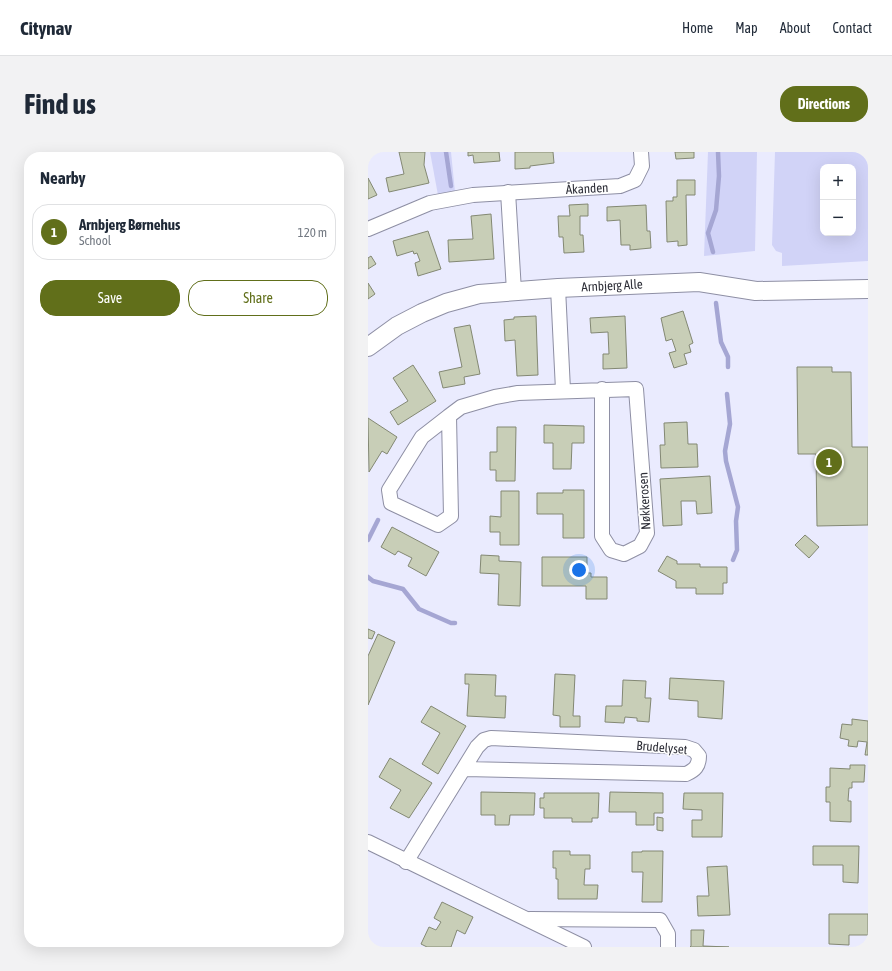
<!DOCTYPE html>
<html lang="en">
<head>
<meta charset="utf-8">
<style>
  body { margin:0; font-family:"Asap Condensed",sans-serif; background:#f2f2f3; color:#1f2937 }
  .controls { position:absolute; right:12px; top:12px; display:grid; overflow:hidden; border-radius:8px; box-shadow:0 4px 16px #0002 }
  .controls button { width:36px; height:36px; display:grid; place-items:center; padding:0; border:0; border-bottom:1px solid #e0e1e3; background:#fff; color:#1f2937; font:20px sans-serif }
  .you { position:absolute; left:211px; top:418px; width:14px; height:14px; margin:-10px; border:3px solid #fff; border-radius:50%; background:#1a73e8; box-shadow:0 0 0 6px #1a73e833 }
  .badge { display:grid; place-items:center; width:26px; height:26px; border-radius:50%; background:#616f1a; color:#fff; font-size:13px; font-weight:700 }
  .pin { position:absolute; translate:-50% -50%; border:2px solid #fff; box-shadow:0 1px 4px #0006 }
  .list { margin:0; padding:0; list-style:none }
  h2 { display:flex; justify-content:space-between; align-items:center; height:52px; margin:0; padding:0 16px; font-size:17px }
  h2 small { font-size:13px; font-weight:400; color:#747a83 }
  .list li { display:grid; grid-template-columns:26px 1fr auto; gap:12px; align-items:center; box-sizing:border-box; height:56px; margin:0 8px 8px; padding:0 8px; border:1px solid #e0e1e3; border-radius:16px }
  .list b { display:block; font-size:15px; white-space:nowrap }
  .list p { margin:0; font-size:13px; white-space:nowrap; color:#747a83 }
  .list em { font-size:13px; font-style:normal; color:#747a83 }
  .actions { display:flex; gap:8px; padding:12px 16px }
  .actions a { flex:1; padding:9px 0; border:1px solid #616f1a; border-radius:16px; text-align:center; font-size:14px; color:#616f1a }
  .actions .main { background:#616f1a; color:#fff }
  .map { position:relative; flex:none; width:500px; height:795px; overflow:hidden; border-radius:16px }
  header { display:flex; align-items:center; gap:24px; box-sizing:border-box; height:56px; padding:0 20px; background:#fff; border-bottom:1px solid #e0e1e3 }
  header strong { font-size:19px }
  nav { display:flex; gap:22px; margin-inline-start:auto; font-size:14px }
  .intro { display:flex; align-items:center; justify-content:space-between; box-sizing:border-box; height:96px; padding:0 24px }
  h1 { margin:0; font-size:28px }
  .button { padding:10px 18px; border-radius:16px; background:#616f1a; color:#fff; font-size:14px; font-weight:700 }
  main { display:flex; gap:24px; padding:0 24px }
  aside { flex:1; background:#fff; border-radius:16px; box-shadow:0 4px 16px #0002 }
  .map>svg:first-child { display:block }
  .green { fill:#d1d3f7; fill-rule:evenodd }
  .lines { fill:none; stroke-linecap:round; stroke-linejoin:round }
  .stream { stroke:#a5a6d3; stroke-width:4.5 }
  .building { fill:#c8ceb7; stroke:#838873 }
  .minor-casing { stroke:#8e8fa4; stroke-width:16 }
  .tertiary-casing { stroke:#8e8fa4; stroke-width:20 }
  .minor { stroke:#fff; stroke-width:14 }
  .tertiary { stroke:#fff; stroke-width:18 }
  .labels { text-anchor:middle; stroke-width:3; stroke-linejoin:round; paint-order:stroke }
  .street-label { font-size:13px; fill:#2f3039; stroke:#fff }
</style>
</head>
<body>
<header>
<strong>Citynav</strong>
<nav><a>Home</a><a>Map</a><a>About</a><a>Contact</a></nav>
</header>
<div class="intro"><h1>Find us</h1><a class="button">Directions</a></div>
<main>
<aside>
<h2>Nearby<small></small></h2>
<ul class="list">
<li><span class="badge">1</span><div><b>Arnbjerg Børnehus</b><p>School</p></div><em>120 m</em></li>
</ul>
<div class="actions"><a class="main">Save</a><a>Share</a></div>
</aside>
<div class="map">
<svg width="500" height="795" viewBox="0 0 500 795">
  <rect width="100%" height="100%" fill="#eaebfe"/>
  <!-- green -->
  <g class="green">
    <path d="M62,0h21l4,40 -17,3z"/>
    <path d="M340,0h49l-2,99 -51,5z"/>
    <path d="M407,0h93v109l-86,5v-13l-6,-2 -4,-6zM455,15h30v66h-30z"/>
  </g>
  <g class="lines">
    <!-- stream -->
    <g class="stream">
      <path d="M78,0l5,34"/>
      <path d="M345,100l-5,-19 8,-23 3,-34 -1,-24"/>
      <path d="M348,151l5,39 7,15v10"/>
      <path d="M359,242l3,30 -5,27 1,10 12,46 -2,14 1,29 -4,10"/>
      <path d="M0,388l10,-20"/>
      <path d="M0,425l5,4 30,8 16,20 32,14h4"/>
    </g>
  </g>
  <!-- building -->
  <g class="building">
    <path d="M31,0h26l-1,13 5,18 -40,9 -3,-14 18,-4z"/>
    <path d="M100,0h31l1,9 -26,2 -1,-8 -5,1z"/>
    <path d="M147,0h38l1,11 -24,3v2l-15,1z"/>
    <path d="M307,0h19v6l-18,1z"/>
    <path d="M0,26l9,17 -9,4z"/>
    <path d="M309,28h18v15h-9l1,50 -9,1v-5l-11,1 -1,-41h7v-4h4z"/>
    <path d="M220,52v12h-8v19h3l1,17 -20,1 -1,-16h-4l-1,-21h12l-1,-11z"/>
    <path d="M278,53l1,26h3l1,17 -21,2v-5h-9l-1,-25 -13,1v-14z"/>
    <path d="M123,62l3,45 -45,3 -1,-22 25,-1 -2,-23z"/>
    <path d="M60,79l13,38 -23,7 -3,-13 5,-2 -3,-8 -3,1 -1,-3 -16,5 -4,-15z"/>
    <path d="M3,104l5,8 -8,5v-11z"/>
    <path d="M0,131l7,11 -7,5z"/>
    <path d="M315,159l10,32 -4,2 2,7 -7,2 3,10 -13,4 -5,-15 7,-2 -4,-12 -6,2 -5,-23z"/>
    <path d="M168,164l2,59 -21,1 -2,-36 -10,1 -1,-21 10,-1v-2z"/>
    <path d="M257,164l2,52 -24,1v-15h6l-1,-22 -17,1 -1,-15z"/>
    <path d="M102,173l10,49 -16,3 1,7 -22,4 -4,-16 23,-5 -8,-39z"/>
    <path d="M45,213l23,36 -38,24 -8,-13 18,-11 -15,-23z"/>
    <path d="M429,215h35v5h19l1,75h16v78l-51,1 -1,-72h-18z"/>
    <path d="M0,266l29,19 -10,17 -5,-3 -13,21z"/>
    <path d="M319,270l1,22h9l1,23 -37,1 -1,-23h5l-1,-22z"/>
    <path d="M176,273l40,1v17h-12l-1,26h-18v-26h-9z"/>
    <path d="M129,275h19l-1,54h-19v-11h-6v-18h7z"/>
    <path d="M342,324l2,37 -15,1 -1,-13h-15l1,24 -19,1 -3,-47z"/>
    <path d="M195,338h21v48h-21v-24h-26v-21h26z"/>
    <path d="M133,339h18v54h-19v-13h-10v-16l11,1z"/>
    <path d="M24,375l47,25 -13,24 -18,-10 4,-8 -14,-7 -3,4 -14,-8z"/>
    <path d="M437,383l14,12 -10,11 -14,-13z"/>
    <path d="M113,403l18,1v5l22,1 -1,44 -22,-1 1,-31 -19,-1z"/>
    <path d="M299,404l10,5v3h23v3h27v16h-4v11h-27v-6h-20v-7l-18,-10z"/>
    <path d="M174,405h45v16h4v4h16v22h-21v-13h-44z"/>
    <path d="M0,477l7,3 -3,7 -4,-1z"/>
    <path d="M10,482l17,8 -27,63v-49z"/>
    <path d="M97,522l31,1 -1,21h11l-1,22 -38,-2 2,-32h-4z"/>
    <path d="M187,522l20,1 -2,41h7v11h-20v-11l-7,-1z"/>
    <path d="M302,526l54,3 -2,38 -24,-2v-16l-29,-2z"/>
    <path d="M255,528l23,1 -1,17h6l-2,24 -12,-1v-3l-12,-1 -1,6 -19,-1 1,-16h16z"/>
    <path d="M63,554l35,20 -28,48 -16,-10 18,-31 -19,-11z"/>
    <path d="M484,567l16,2v34h-3l2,-13 -9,-1 -1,6 -9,-1 1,-6 -9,-2 2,-14 10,1z"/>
    <path d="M22,606l42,25 -23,35 -19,-10 11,-18 -22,-13z"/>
    <path d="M482,613h15l-1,17h-12v6h-3l-1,13h3v21l-21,-1v-19h-4v-15h4v-19l20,1z"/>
    <path d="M113,640l54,1 -1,22h-24l-1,10h-14v-10h-14z"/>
    <path d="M242,640l53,1v20h-9v12h-18v-13h-27z"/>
    <path d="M176,641h55l-1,25h-6v4h-20v-4h-28v-10h-4v-10h4z"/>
    <path d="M316,641h39l-1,44h-30v-17h10v-10l-19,-1z"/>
    <path d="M289,665l6,1v13l-6,-1z"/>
    <path d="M445,694h46l-1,37 -15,-1v-17h-30z"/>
    <path d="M185,699h17v4h20v14h-5l-1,16h14l-1,14h-39v-20h-2v-11h-3z"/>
    <path d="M274,699h21l-1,51h-20l1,-30h-11v-20h10z"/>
    <path d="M359,714l3,49 -32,1 -1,-20h12l-2,-29z"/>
    <path d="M74,750l31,15 -8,17 -8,-4 -6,17h-24l-6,-3 8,-17 7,3 5,-8 -7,-4z"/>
    <path d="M461,762h39v21h-19v10l-20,-1z"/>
    <path d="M323,778h13l-1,16 26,1h-39l1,-1z"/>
  </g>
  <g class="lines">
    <!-- minor casing -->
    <g class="minor-casing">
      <g id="minor">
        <path d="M140,40l6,99"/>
        <path d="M0,77l62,-26 43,-8 147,-9 15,-6 7,-14 -1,-14"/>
        <path d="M190,136l5,102"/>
        <path d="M81,264l-27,21 -33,53 2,13 47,22 13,-9 -2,-100 12,-9 34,-10 23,-4 118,-4 11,144 -7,13 -16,8 -13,-4 -9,-14v-147"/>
        <path d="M0,690l216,105"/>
        <path d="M38,710l71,-115 7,-7 7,-2 194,9 9,3 5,6c0,10 -4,14 -13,18l-221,-5"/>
        <path d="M162,767l130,1 8,14v13"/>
      </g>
    </g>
    <!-- tertiary casing -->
    <g class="tertiary-casing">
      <path id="tertiary" d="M0,195l29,-21 25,-13 24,-10 33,-9 79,-6 141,-6 57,9 112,-2"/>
    </g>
    <!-- minor -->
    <use href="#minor" class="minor"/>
    <!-- tertiary -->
    <use href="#tertiary" class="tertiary"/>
  </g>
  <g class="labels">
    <!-- street labels -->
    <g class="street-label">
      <text transform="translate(219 36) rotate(-3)" y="5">Åkanden</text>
      <text transform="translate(244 133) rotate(-3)" y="5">Arnbjerg Alle</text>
      <text transform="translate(276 349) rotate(-93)" y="5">Nøkkerosen</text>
      <text transform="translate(294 595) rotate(5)" y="5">Brudelyset</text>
    </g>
  </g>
</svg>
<div class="controls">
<button>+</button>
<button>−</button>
</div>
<div class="you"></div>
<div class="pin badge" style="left:461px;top:310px">1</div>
</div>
</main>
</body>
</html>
